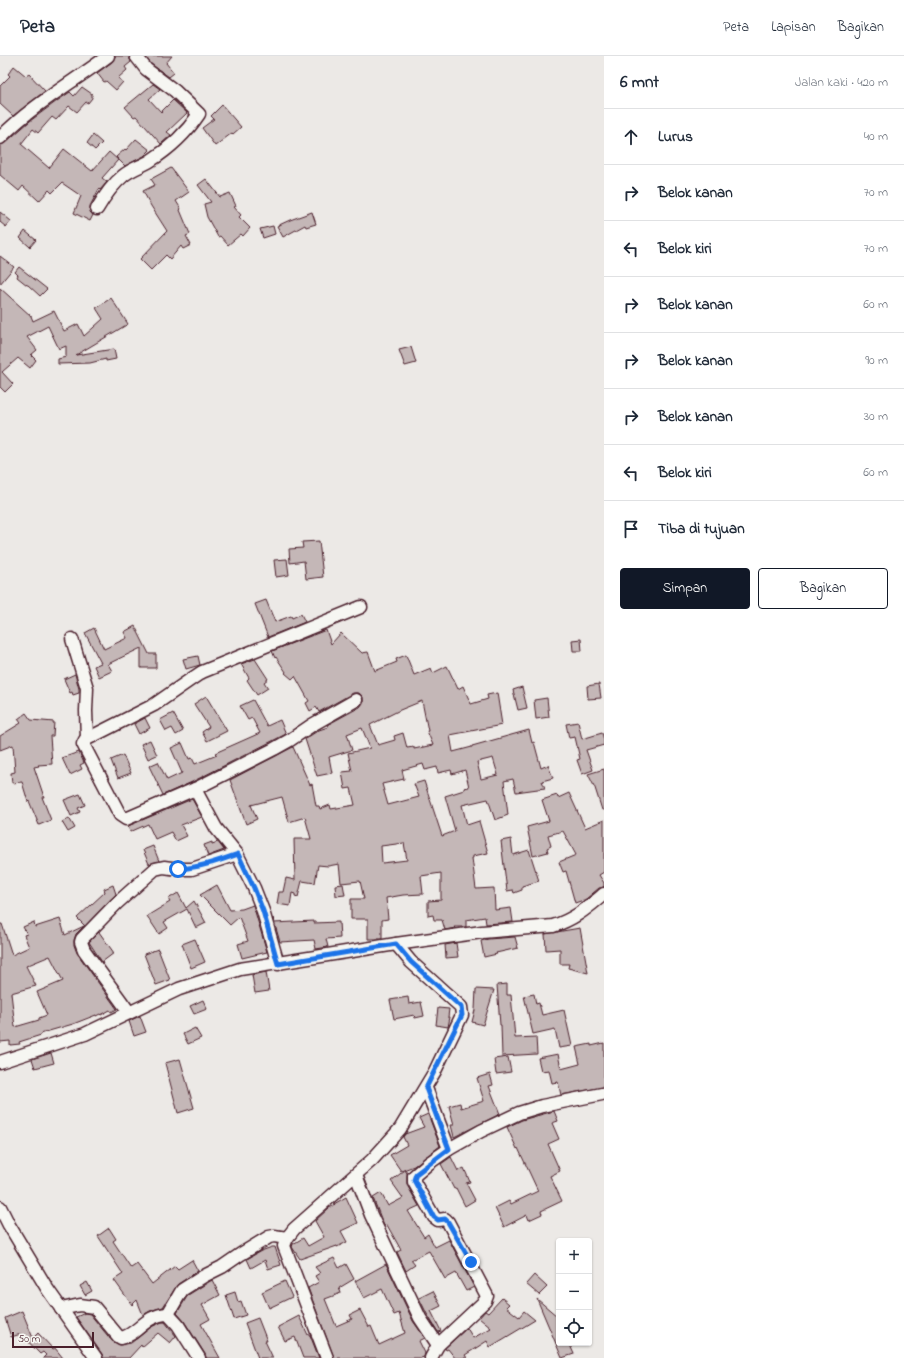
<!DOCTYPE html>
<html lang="id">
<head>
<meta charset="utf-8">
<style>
  body { margin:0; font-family:"Indie Flower",sans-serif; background:#f6f6f7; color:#1f2937 }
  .controls { position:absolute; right:12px; bottom:12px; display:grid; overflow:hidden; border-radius:4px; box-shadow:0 1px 3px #0004 }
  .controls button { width:36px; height:36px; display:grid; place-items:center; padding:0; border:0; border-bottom:1px solid #e0e1e3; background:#fff; color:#1f2937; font:20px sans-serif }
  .scale { position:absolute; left:12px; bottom:10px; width:82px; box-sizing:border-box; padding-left:4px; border:2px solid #4a1f2b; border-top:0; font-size:11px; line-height:14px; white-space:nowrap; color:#4a1f2b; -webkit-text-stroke:3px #f6f6f2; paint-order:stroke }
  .stop { position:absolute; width:12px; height:12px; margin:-9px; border:3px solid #1a73e8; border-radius:50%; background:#fff }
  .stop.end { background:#1a73e8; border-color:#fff; box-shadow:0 1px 4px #0008 }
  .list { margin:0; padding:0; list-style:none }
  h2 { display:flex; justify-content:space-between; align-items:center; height:52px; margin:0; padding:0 16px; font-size:17px }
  h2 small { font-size:13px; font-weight:400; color:#747a83 }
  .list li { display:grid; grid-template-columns:26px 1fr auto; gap:12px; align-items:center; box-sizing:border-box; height:56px; padding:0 16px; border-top:1px solid #e0e1e3 }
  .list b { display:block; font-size:15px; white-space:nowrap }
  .list em { font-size:13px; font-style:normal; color:#747a83 }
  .actions { display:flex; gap:8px; padding:12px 16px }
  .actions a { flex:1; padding:9px 0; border:1px solid #111827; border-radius:4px; text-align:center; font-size:14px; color:#111827 }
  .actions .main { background:#111827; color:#fff }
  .icon { flex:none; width:22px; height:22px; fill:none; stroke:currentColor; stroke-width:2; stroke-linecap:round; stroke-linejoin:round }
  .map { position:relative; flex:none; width:604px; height:1302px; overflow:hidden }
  header { display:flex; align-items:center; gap:24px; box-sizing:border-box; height:56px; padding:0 20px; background:#fff; border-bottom:1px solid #e0e1e3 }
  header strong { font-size:19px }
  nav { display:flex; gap:22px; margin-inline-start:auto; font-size:14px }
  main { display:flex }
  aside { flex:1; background:#fff }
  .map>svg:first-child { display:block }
  .building { fill:#c4b7b7; stroke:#4a1f2b; fill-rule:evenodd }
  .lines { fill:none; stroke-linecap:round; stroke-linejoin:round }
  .minor-casing { stroke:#4a1f2b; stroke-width:15 }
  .minor { stroke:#f6f6f2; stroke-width:12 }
  .route { stroke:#1a73e8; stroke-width:5 }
</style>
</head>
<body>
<header>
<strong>Peta</strong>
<nav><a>Peta</a><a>Lapisan</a><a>Bagikan</a></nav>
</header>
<main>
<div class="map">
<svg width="604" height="1302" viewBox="0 0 604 1302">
  <rect width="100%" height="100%" fill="#ece9e6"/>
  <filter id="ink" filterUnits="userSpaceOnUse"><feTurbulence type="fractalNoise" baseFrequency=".025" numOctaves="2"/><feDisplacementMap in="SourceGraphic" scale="8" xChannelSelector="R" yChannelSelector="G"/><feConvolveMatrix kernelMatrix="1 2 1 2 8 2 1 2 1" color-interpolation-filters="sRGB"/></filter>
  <g filter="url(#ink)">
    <!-- building -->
    <g class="building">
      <path d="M115,0h14l2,6 -6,5 2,3 -9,8 5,4 -7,8 -10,-9 -2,1 -7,-9 15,-11z"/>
      <path d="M145,0h27l-6,7 8,10 -5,4 -18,-13z"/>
      <path d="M14,10l12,10 3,-2 16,17 -32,25 -13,-12v-18l10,-10 -2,-2z"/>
      <path d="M153,28l7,5 -11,10 12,13 12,-12 14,13 -20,19 4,3 -10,9 -25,-28 -2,1 -9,-10z"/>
      <path d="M82,31l10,7v4l-4,5 -2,-1 -9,10 -8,-6 -13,14 -4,-3 -14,16 -5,-4 -12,15 28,24 15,-19 28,22 17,-19 9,8 -16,18 5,4 -7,8 -1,-1 -9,17v6l3,3 -3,6 -16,-8 7,-17 -19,-13 -10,10 -3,-3 -10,11 -16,-15 -4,5 -19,-16v-30l5,-2 25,-22 27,-20 13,-9 4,4z"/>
      <path d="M222,49l19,22 -8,7 -1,-1 -17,13 -13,-18 12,-9 -3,-3z"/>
      <path d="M93,79l9,8 -7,7 -8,-7z"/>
      <path d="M136,83l14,11 -6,6 -19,10 -9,-9 9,-8 1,1z"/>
      <path d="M171,112l18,24 -13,9 5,8 -1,1 10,24 -4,2 5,9 -8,4 -2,-3 -11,13 -4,-4 -15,15 -11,-11 27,-28 -16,-25 -8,-15 12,-6 -4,-6z"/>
      <path d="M206,123l14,18 10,-4 6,13 -2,1 7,8 -2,2 11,11 -7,8 -2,-2 -13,11 -8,-9 -2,1 -11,-20 -3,-13 7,-2 -13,-17z"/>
      <path d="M0,156l11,9 -5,6 -6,-5z"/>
      <path d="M312,156l4,12 -10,3 -1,-2 -22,12 -6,-11 13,-6z"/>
      <path d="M273,170l2,8 -12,4 -3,-9z"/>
      <path d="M25,175l11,9 -6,7 -10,-9z"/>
      <path d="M0,200l14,11 -14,17z"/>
      <path d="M19,211l28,22 -7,7 -12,-11h-1l-10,-8 1,-2 -3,-3z"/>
      <path d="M0,232l31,28 2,5 21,-10 10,20 14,-7 6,12 19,-17 -7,-11 15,-10 17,26 -52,31 38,-6 2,10 -10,2v-2l-16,4 -32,1v-5l8,-2v-11l-7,3 -11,-23 -21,11 10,13 -6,5 5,5 -6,8 -12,-10 -16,14 11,12 -8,8 -5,-5z"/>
      <path d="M411,291l5,16 -11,3 -6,-16z"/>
      <path d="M319,485l4,36 -17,2 -2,-18 -14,2 -1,-14 14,-1 -1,-6z"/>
      <path d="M287,503l2,16 -13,2 -2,-17z"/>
      <path d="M266,544l9,22 16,-6 1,2 9,-4 4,8 -37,15 -13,-33z"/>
      <path d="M135,570l14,28h7v14h-15v-20l-33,16 4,7 -13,6 -5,-11 7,-3 -16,-30 9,-5 10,21 23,-11 -3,-6z"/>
      <path d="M326,574l5,14 10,-11 21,20 6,-1 7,19 22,-9 -1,-3 10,-4 8,20 17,-7 2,5 14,-7 11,23 5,-3 8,18 17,-5 -1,-4 10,-2 5,32 -52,10 3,17 19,-5v-1l57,-16 3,13 2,-1 7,26 7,-3 5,13 -11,3 3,7 -29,4 -3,-13 -9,2 4,34 -13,5 -7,-21 -26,6 5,20 12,-4 9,32 -15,3v2h-1l4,31 18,-1 1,22 16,-2 2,14 -27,2 -1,-7 -19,3v7h-12l1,1 -10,2 -3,-10h-8l-1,-5 -5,1v-15l13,-1v-27l-20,3 2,18 -20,1 -17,3 2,21 -6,1v19h-14v-20h-17v-20h13l-4,-18 -19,2 -2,-19 -11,2 -10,-1 -3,18 -13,-2 -4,16 -3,-1v-2l-3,-1 -2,13 -13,-2 2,-12h4l3,-14 9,2 -1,-41h17l-6,-22 -16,5 -7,-25 -31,8 6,14 -11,5 -16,-44 63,-33 17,38 2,-1 4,22h3l1,3 10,-4 1,4 24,-4 -4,-17 -6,1 -3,-17 10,-1 -4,-18 22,-5 -8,-20 -15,6 5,16 -23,7 3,16 -15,3 -12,-37 14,-9 9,-3 -1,-2 33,-18 3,-4v-6l-4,-4h-6l-34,19 -3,-5 -6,4 -4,-8 3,-2 -14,-25 -3,3 -7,-6 1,-1 -10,-15 -1,1 -3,-7zM422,645l6,30h-1l6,14 -19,4v-2l-7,1 -4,-15 -9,3 1,4 -17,5 -8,-20 30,-15zM493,702l5,17 -17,4 -4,-17zM423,708l2,6 12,-3 1,6 13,-3 1,4 13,-4 4,17 -5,1v2l-19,6 10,35 -13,5 -18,-55 -10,3 5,13 -31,8 -6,-21 22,-5 -2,-9zM404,787l3,17 -25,3 -1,-17z"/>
      <path d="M581,583l1,12h-9l-1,-11z"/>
      <path d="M198,600l2,9 -14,4 -3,-10z"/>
      <path d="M255,603l13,20 -4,3 4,6 -11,7 -10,-15 2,-2 -8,-14z"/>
      <path d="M75,618l4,15v4l-6,2 -1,-3 -2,1 -6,-14z"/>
      <path d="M599,628l2,14 -13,1 -1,-13z"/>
      <path d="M522,631l5,21 -9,2 -5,-20z"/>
      <path d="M206,640l21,35 -20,10 -5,-9 7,-5 -15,-23z"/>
      <path d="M547,642l2,19 -13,2 -2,-19z"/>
      <path d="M253,644l14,26 13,-6 6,14 -94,48 -29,13 -14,-29 9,-4 9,18 15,-7 -11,-25 11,-5 7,16 3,-1 3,6 22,-9 -2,-2 45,-20 -8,-15 -4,2 -8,-14z"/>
      <path d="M26,657l5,7 23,2 -1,14h-3l2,28 -14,1 1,1 -5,1 10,30h-2l9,23 -12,5 -10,-24 -1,1 -6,-20 -10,1 -1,-10 4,-1 -2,-27 -13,5v-14l21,-13 -3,-4z"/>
      <path d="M173,657l10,18 -7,4 -4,-7 -6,3 -6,-11z"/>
      <path d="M145,662l5,10 -11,6 -5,-10z"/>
      <path d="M578,666l4,17 20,-6 2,7v5l-18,5 7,20 -11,4 -5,-14 3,-1 -5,-22 -6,1 -3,-14z"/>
      <path d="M150,684l7,15 -9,4 -7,-15z"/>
      <path d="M79,696l5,11 -4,2 2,4 -12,6 -8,-17z"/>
      <path d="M123,699l8,18 -13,5 -7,-18z"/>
      <path d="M604,713v41h-2l-7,-22 -7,-14z"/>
      <path d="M569,737l16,35 19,-8v52l-5,3 5,8v4l-5,1 -13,11 -11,4 -9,-32 -3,1 -4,-10 17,-7 -13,-24 -15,4 3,11 -4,2 1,4 -15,4 -6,-29 22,-6 -7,-21 15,-5 1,3z"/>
      <path d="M80,738l5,11 -7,3 2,4 -9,4 -7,-16z"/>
      <path d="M192,743l10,18 -21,8 6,11 -11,5 -5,-9 -16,7 -7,-15 -18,8 -2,-6z"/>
      <path d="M69,762l6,10 -7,4 -6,-10z"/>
      <path d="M511,783l2,16 16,-5 10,31 -17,5v4l-8,3 -1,-3 -6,1 -6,-50z"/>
      <path d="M212,786v2l6,-2 6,8 -16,6 -4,-11z"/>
      <path d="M153,790l6,15 -10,3 -6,-14z"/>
      <path d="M343,828l2,11 -9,1 -1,-11z"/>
      <path d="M113,829l3,9 -31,32 -8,-8 28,-26 -1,-3z"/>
      <path d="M217,829l13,25 12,-1 11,-4 14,47 -25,6 -4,-14 10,-3 -9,-24 -9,8 -30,-30z"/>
      <path d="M178,837l8,15 8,-7 12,22 -10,5 -9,-19 -23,13 4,6 -9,6 -12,-18 23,-14 -2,-3z"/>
      <path d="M273,862l1,5 40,-2v2l25,-1 1,16 -14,1 2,8 -12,2 -2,-9 -34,2z"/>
      <path d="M60,863l5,16 19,-9 -8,8 -2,6v5l3,8 40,56 -6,3 -1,-2 -9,5 -1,-1 -4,2v-1l-23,9 -24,7 -8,3v1l-22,7 1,2 -10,1v-4l-10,1v-118h2l10,31 17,-8 -5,-12 3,-1 -4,-7 11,-5 1,5zM50,900l13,25 -26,11 10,23 -8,3v2l-24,7 -4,-34 25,-7 -10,-20z"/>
      <path d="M580,872l8,45 -20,-5 1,-4h-9v-15l-14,1 -1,-16z"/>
      <path d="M99,876l15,21 -12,9 -13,-20z"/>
      <path d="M515,881l3,11 -22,5 1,1 -13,3 -3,-16 7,-2z"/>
      <path d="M195,883l10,23 -14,6 -9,-24z"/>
      <path d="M456,887l2,14 -12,1 -1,-13z"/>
      <path d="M158,893l12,31 -14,5 -12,-31z"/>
      <path d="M266,916l3,19 -14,2 -3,-18z"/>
      <path d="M507,928v11h4l4,43 21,-1 1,17 -35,2 -1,-31h-1l-3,-40z"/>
      <path d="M476,933l18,1 -11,35 -11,-3 3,-12z"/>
      <path d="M534,938l2,10 3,-1 3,12 22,-5 8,36 -13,2 -4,-19 -22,5 -9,-38z"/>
      <path d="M408,941l1,7 12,-2 3,14 -9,2 -1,-3 -20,4 -4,-19z"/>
      <path d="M203,944l4,9 -13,5 -4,-8z"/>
      <path d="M438,952l11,1 -1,8h2l-2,10 -12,-2z"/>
      <path d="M140,960l6,16 -12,4 -5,-15z"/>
      <path d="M195,972l6,10 -13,6 -5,-10z"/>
      <path d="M604,987v44l-43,8 -3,-13 -6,1 -3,-13 -8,1 -3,-13 20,-4 3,15 19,-5 -4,-17 15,-3v2z"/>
      <path d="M51,997l3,10 -19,5 -3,-9z"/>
      <path d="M508,1001l3,15 -15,2 -2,-15z"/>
      <path d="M180,1003l14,49 -16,5 -13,-50z"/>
      <path d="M490,1018l3,11 -4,1 11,28 -46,23 -3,-12h3l-5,-19 11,-3 1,5 23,-7 -7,-23z"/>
      <path d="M554,1055l4,10 -6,2 7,16 -11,5 12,27 -10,5 12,25 -21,10 1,3 -13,6 -2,-5 -23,12 -9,-19 14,-7 2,3 27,-13 -20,-43 -1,1 -10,-22 15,-7z"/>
      <path d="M428,1058l12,32 -26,20 -13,5 -11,-16 17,-10 -4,-8 2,-3 19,-7 -5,-9z"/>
      <path d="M451,1101l7,14 6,-3 6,14 -4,1 9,17 -10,6 -9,-18 -2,1 -13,-25z"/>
      <path d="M405,1114l2,3v12l12,21 -11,5 16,26 4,-3 7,13 14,-7 25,47 -8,4 -10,-18 -11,6 -16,-28 -18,9 4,5 -9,6 -9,-19 4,-2 -14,-25 -3,1 -11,-28 8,-5 7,13 15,-8 -12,-17z"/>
      <path d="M346,1141l12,26 -17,8 6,11 -10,5v-1l-37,13 -8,-12 1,-3 10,-6 5,8 16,-9 -9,-16 14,-13 6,-3 -1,-1z"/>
      <path d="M109,1172l7,11 -3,2 18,27 6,-4 15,20 23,-18 3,3 14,-9 6,11 -20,13 -15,23 -13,4 -7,4 -6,-15 -5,5 -18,-25 9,-6 -25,-38z"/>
      <path d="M272,1191h3l6,18 -13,4 -3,-9 -14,8 -4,-9 14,-8z"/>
      <path d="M334,1202l5,10 7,-4 8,15 -15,9 2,5 -16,6 11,27 16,-7 -2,-4 10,-5 9,17 2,-1 8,19 26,-12 -6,-20 -5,2 -12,-26 -18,9 -9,-17 31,-17 27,57 12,17 -6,3 6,12 -1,4 -3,1h-87l-26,-70 11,-6 -4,-6 5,-3 -5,-6z"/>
      <path d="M534,1219l13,12 -8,8 -13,-11z"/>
      <path d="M212,1224l8,15 -18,10 8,14 -9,5 19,34h-14l-1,-4 -21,-33 -7,-8 11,-18z"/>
      <path d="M285,1225l7,16 -23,11 -7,-16z"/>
      <path d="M87,1226l5,9 -7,4 -5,-9z"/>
      <path d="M433,1235l8,15 -10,5 10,20 -3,1 -11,-18 -8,-16z"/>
      <path d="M235,1236l3,10 3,-1 5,14 -12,4 -8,-24z"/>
      <path d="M502,1242l7,6 -3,3 13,10 5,-6 11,9 -45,27 -3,-6 -22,14 2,3h-12l-7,-9 -2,1 -1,-2 22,-20 6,10 18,-10 -12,-10 6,-7 3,2z"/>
      <path d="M537,1243l20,17 2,5v22h10l5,11 -12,4z"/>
      <path d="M22,1255l11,27 5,-5 15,16 2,-1 8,10h-20l3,-3 -3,-3 -3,2 -19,-20 -10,3 -6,-19z"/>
      <path d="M85,1257l5,1 22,27 8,4 11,-2 20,-16 11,-5h3l11,14 -6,7 -12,-10 -16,14 -1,-2 -12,13h-26l-1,-4 -26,-37z"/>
      <path d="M299,1260l9,19h2l9,23h-16l-8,-21 -10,4 -7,-14z"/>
      <path d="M258,1262l9,23h-2l8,17h-15l-13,-35z"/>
    </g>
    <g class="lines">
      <!-- minor casing -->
      <g class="minor-casing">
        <g id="minor">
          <path d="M0,82c32,-33 72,-55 108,-82"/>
          <path d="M97,153c7,-12 15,-24 26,-33 8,-7 19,-10 27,-15 19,-12 37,-29 49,-47l-24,-23 -29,-22 -10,-13"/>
          <path d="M72,583l15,49 -1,23 1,27"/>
          <path d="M356,644l-44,25 -22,15 -16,9 -79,40 -69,30 -6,-4 -37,-71 2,-4 69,-35 36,-25 12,-8 159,-65"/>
          <path d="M195,733l21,39 21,26 17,34 9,23 15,53"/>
          <path d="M129,956l-45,-62 -3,-8 1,-3 34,-35 39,-35 9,-2 14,2h14l45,-15"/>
          <path d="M0,1006l85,-28 94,-45 61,-20 156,-25 86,-12 71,-6c22,-7 34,-18 51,-32"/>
          <path d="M426,1032l23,61"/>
          <path d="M356,1119l15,40 49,103 18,27 -7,13"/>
          <path d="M0,1151l9,18 39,65 48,68"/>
          <path d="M61,1253l19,-4 14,2 24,29 3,2c17,-3 23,-23 47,-24l10,11 21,33"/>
          <path d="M168,1258l14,-24 22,-14 18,-9 19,-13 28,-17 5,-1 13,2"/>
          <path d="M438,1289l47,-44 2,-5 -39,-74 -3,-3 -7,1 -4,-3 -20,-35v-6l15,-13 20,-14 32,-18 38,-18 23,-7 60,-12"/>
          <path d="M327,1302l-43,-112 3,-8 7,-9 78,-69 28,-31 35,-58 27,-56 -1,-8 -50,-45 -15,-18"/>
        </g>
      </g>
      <!-- minor -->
      <use href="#minor" class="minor"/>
    </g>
  </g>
  <g class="lines" filter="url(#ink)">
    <!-- route -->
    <path class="route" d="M178,813c21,-1 40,-8 60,-15l16,34 9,23 15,53 118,-20 15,18 50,45 1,8 -36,73 23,61 -33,25 -2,6 20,37 4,3 7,-1 3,3 23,40"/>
  </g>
</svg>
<div class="controls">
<button>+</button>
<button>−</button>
<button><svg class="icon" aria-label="locate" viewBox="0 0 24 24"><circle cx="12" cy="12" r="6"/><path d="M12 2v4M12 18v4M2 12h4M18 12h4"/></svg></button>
</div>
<div class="scale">50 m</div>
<div class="stop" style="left:178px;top:813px"></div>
<div class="stop end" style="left:471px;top:1206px"></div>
</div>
<aside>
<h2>6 mnt<small>Jalan kaki · 420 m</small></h2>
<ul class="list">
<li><svg class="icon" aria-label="ahead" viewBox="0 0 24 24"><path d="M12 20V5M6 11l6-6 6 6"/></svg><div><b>Lurus</b></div><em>40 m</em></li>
<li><svg class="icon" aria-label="right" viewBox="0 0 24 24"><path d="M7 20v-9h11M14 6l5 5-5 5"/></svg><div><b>Belok kanan</b></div><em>70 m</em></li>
<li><svg class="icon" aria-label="left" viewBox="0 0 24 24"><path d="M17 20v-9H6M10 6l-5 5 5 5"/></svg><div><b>Belok kiri</b></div><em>70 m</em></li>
<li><svg class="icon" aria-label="right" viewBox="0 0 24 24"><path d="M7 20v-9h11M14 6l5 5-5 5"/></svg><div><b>Belok kanan</b></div><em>60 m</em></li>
<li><svg class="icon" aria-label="right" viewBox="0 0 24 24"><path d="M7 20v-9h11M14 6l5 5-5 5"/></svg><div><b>Belok kanan</b></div><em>90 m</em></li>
<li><svg class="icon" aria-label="right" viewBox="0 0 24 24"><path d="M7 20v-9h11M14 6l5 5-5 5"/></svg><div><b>Belok kanan</b></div><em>30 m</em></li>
<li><svg class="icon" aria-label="left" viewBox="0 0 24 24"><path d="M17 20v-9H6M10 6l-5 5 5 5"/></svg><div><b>Belok kiri</b></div><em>60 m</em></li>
<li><svg class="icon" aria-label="arrive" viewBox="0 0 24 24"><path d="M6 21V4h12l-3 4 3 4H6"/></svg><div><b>Tiba di tujuan</b></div></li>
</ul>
<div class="actions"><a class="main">Simpan</a><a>Bagikan</a></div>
</aside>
</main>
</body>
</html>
